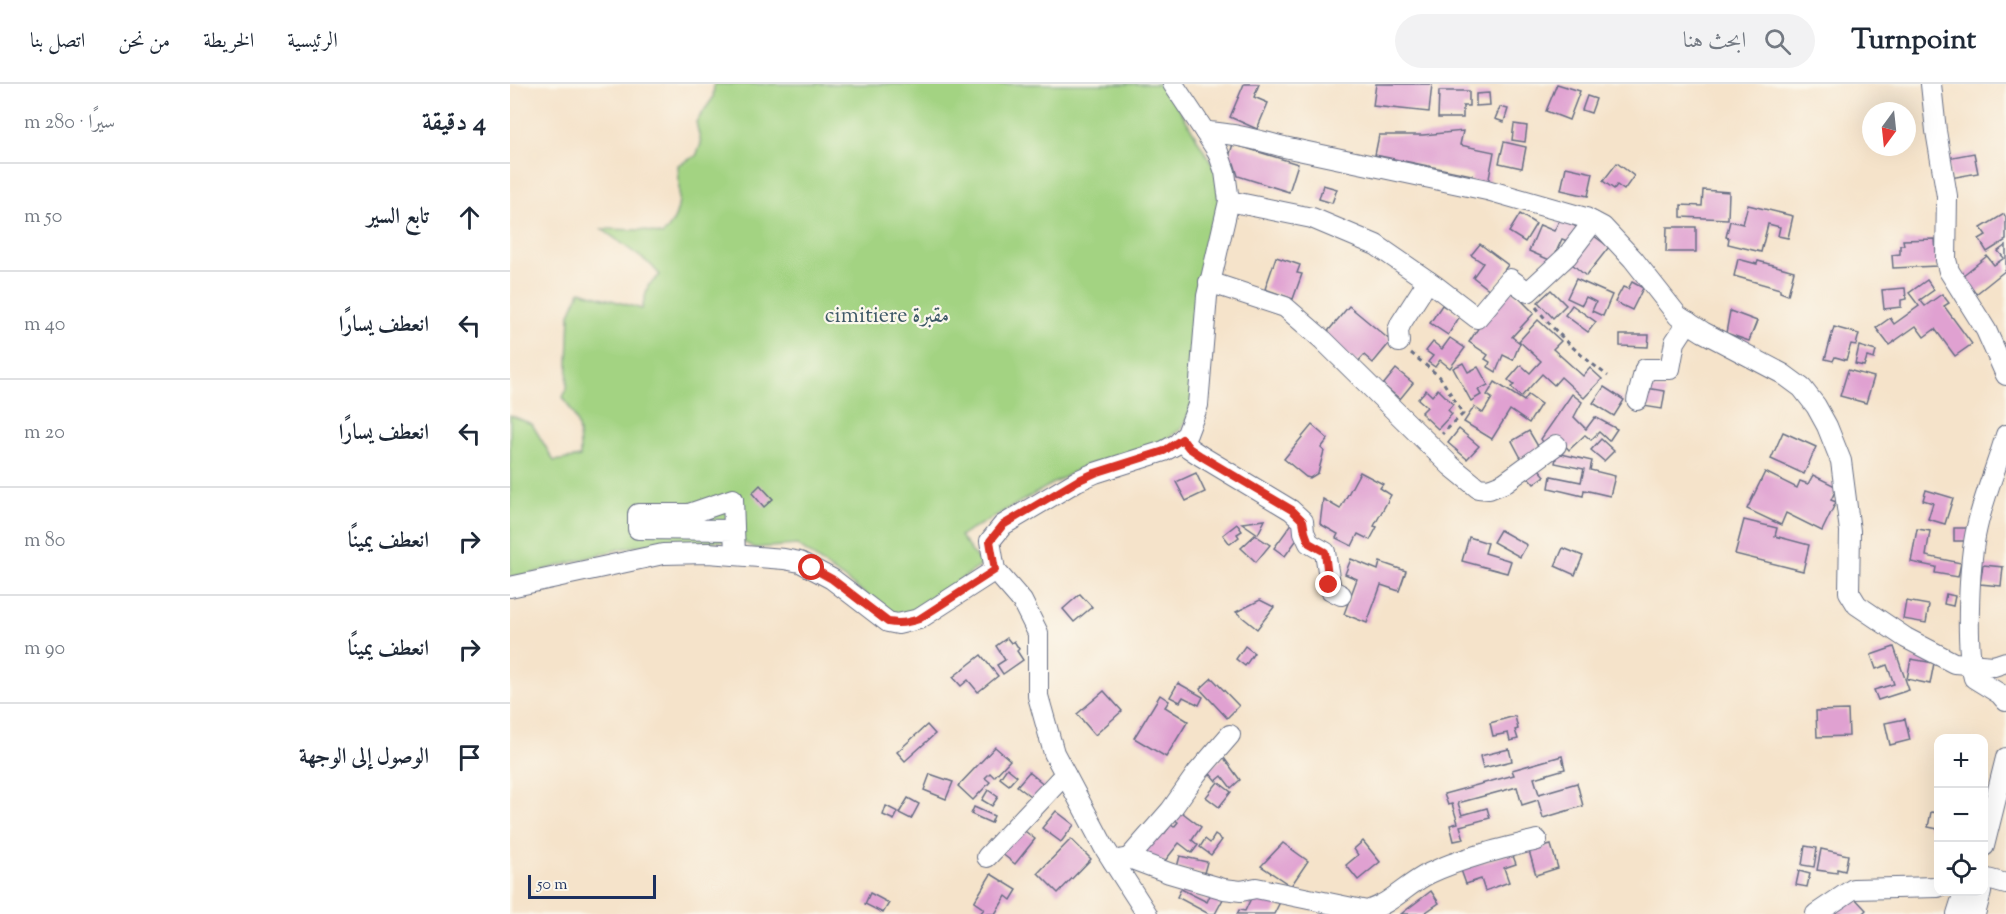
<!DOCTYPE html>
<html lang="ar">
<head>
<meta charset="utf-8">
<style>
  body { margin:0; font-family:"Sorts Mill Goudy",Amiri,serif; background:#f2f2f3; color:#1f2937; direction:rtl }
  .controls { position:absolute; right:18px; bottom:18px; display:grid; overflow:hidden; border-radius:12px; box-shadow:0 6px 24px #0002 }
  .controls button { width:54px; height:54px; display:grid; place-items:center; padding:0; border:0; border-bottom:2px solid #e0e1e3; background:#fff; color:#1f2937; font:30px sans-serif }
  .compass { position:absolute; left:1352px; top:18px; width:54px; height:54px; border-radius:50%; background:#fff; box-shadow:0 6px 24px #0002; rotate:195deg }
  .scale { position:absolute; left:18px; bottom:15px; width:128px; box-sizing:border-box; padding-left:6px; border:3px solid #1b2f5e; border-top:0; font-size:16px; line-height:21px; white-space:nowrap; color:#1b2f5e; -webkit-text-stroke:4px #fbf7ec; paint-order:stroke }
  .stop { position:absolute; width:18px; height:18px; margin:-14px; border:4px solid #d93025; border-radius:50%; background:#fff }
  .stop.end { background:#d93025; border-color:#fff; box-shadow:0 2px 6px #0008 }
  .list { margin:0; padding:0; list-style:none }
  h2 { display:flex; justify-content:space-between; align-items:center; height:78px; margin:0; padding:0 24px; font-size:26px }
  h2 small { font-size:20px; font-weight:400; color:#747a83 }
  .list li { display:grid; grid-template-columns:39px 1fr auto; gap:18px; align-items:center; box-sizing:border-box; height:108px; padding:0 24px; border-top:2px solid #e0e1e3 }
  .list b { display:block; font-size:22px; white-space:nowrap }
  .list em { font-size:20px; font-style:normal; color:#747a83 }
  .icon { flex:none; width:33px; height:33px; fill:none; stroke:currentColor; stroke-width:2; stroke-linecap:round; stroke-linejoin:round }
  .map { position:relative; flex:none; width:1496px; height:830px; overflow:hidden; direction:ltr }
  header { display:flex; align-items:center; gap:36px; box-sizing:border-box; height:84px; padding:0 30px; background:#fff; border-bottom:2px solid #e0e1e3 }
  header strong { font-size:28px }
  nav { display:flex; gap:33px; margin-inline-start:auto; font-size:21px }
  .search { width:420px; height:54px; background:#f2f2f3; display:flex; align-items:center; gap:15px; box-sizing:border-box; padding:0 21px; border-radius:33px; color:#747a83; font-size:22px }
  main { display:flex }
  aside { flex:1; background:#fff }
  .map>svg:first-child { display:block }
  .green { fill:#a3d382; stroke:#5f8170; stroke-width:1.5 }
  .building { fill:#e0a1d1 }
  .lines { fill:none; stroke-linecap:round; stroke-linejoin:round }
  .minor-casing { stroke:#676e84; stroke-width:22 }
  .path { stroke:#676e84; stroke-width:3; stroke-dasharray:4.5 4.5; stroke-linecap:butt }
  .minor { stroke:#fff; stroke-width:20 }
  .route { stroke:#d93025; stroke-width:8 }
  .labels { text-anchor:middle; stroke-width:4.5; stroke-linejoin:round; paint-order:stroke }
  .park-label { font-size:22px; fill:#3d5867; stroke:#fbf7ec }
</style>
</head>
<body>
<header>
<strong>Turnpoint</strong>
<div class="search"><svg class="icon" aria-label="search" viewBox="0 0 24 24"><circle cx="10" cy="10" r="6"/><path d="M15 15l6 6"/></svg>ابحث هنا</div>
<nav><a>الرئيسية</a><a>الخريطة</a><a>من نحن</a><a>اتصل بنا</a></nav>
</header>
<main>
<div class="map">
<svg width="1496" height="830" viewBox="0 0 1496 830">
  <rect width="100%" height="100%" fill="#fbf7ec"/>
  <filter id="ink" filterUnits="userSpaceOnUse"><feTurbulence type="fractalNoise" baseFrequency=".0167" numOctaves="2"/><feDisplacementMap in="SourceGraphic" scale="12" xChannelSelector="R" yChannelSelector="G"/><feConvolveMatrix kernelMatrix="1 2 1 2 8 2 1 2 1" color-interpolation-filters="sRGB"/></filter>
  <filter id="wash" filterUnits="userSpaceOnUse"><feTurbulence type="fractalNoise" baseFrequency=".008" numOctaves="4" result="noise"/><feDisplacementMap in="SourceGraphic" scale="24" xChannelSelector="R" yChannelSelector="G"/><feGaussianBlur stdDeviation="1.35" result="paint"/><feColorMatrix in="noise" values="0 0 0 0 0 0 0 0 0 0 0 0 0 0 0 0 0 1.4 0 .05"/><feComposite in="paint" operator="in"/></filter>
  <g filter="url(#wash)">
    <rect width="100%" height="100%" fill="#f5e3ca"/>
    <!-- green -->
    <path class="green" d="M204,0h451l55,94 3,22 -32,209 -9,19 -23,17 -75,21 -124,70 22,29 -70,47 -7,2 -13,-1 -95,-68 -42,3 -12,-6 -17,-1 -84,4 -22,4 -94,26 -16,1v-161l22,9 22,37 26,-4c0,-29 -1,-36 -17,-60l4,-8 3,-75 10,-23 62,18 6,-23 12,-11 -9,-10 -49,-36 41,1 19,5c22,-19 17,-44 16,-70l18,-9 5,-12 -5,-22 17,-24z"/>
    <g id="blocks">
      <!-- building -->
      <g class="building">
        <path d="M734,0h15l-5,13 14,6 -11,26 -27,-12z"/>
        <path d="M866,0h56l-3,28 -56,-6z"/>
        <path d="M1047,0l23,7 -11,29 -23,-9z"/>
        <path d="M929,7h30v15h-6v12h-25z"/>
        <path d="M979,9l1,12 -14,1v-12z"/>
        <path d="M1077,12l9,3 -5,14 -9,-3z"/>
        <path d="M990,23l8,2 -4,13 -9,-3z"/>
        <path d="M1004,40l13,2 -2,16 -13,-2z"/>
        <path d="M953,47l-3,14 34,7 -6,32 -17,-3 1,-6 -97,-20 4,-20h44z"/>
        <path d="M994,58l22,5 -4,21 -23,-5z"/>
        <path d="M723,60l65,20 -9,28 -51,-16 -4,-13 -6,-3z"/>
        <path d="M1464,69l4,20 -27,5 -4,-20z"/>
        <path d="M1107,79l17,13 -10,14 -7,-5 -3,4 -11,-8z"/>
        <path d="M1056,83l27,6 -5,23 -27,-6z"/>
        <path d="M813,101l14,4 -5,14 -13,-4z"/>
        <path d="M1193,106l26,2 -1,27 -47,-2v-12l21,1z"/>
        <path d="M1238,121l45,11 -5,22 -10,-2 2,-9 -12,-3 -7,28 -33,-8 1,-6 -3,-1 4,-16 13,3z"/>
        <path d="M1010,130l16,10 -11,18 -16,-10z"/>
        <path d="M1494,130l2,4v22l-19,12 -8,-13 7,-4 -5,-7z"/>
        <path d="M1050,135l17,8 -7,15 -8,-3 -10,22 -23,-10 11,-26 14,6z"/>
        <path d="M1157,143h29v25h-30z"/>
        <path d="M1084,152l15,11 -23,29 -14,-12z"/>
        <path d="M1425,155l2,27 -44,2 -1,-13 8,-1v-9h4l-1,-5z"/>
        <path d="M970,160l28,21 -18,25 -17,-13 10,-14 -12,-8z"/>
        <path d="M1496,161v25l-30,24 -14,-18 25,-20 7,9 10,-7 -6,-7z"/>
        <path d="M766,173l24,8 -3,8 5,1 -9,25 -28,-10z"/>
        <path d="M1228,175l19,5 1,-3 36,10 -6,24 -8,-3v-3l-46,-13z"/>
        <path d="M1066,195l36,16 -9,21 -11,-5 4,-9 -10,-5 -4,8 -15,-7z"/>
        <path d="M1417,196l7,10 -14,10 5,6 17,-12 7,9 -5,3 28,38 -17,12 -20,-27 -11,8 -8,-11 -27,19 -13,-17 14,-10 4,6 25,-18 -10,-13z"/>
        <path d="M1122,198l11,6 -11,22 -17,-8 8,-15 5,2z"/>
        <path d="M1395,204l1,11 -5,1v7l-17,2 -2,-19z"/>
        <path d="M1001,206l23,23 -22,24 8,6 -7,17 -10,-5 -7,17 -8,-5 2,-5 -5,-3 3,-4 -19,-13 14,-21z"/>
        <path d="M1041,206l15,15 -13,13 -15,-16z"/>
        <path d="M932,221l18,11 -12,19 -18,-12z"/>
        <path d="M1062,221l24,17 -8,10 -23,-17z"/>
        <path d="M839,222l42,35 -18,22 -9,-8 -7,8 -33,-27z"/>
        <path d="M1220,227l27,10 -8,20 -23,-8z"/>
        <path d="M1028,236l23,21 -8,8 30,27 7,-8 12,11 -18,19 -23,-21 -7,8 -12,-11 -21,23 -10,-10 3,-2 -6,-5 13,-15 9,8 11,-12 -22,-20z"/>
        <path d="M1324,243l25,7 -3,11 -5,-1 -5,16 -11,-3 -2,4 -8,-2z"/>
        <path d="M1110,251h29l-1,12 -28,-1z"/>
        <path d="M940,254l15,10 -15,20 -10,-8 -5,7 -7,-5 5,-6 -7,-5 7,-9 9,7z"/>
        <path d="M1349,262l17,5 -2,8 -7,-2 -3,9 -9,-2z"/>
        <path d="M953,279l5,9 10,-5 10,18 -10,5 3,5 -10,6 -18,-33z"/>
        <path d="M886,285l17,14 -13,16 -17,-14z"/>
        <path d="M1338,286l26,7 -8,26 -26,-7z"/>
        <path d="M985,298l29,19 4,-6 13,9 -12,19 -19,-13 -18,29 -28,-17 10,-15 9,6 9,-15 -5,-3z"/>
        <path d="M1094,303l20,13 -10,16 -21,-13z"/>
        <path d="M1136,304l19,3 -3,18 -19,-3z"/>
        <path d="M928,305l15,15 -5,6 4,4 -14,15 -17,-16 6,-6 -9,-8 8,-9 6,6z"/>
        <path d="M1062,310l10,8 -8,15 12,12 9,-12 22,12 -8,12 -10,-9 -8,8 -6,-5 -16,15 -12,-14 -11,11 -5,-8z"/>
        <path d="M802,341l16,14 -7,9 3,3 -6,22 -8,5 -4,-1 -22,-18z"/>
        <path d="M949,345l20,17 -12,13 -19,-16z"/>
        <path d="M1019,347l10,17 -18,10 -9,-17z"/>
        <path d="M1273,348l33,15 -12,27 -33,-15z"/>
        <path d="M1091,355l13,12 -10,10 -13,-11z"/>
        <path d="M1047,369l35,8 -2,9 25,6 -5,20 -26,-6 -1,6 -34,-8 2,-12 30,6 3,-13 -29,-6z"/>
        <path d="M1029,385l6,7 -11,8 -6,-7z"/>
        <path d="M850,388l23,12 -3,4 11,7 -17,31 3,1 -7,13 -12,-6 -6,12 -16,-8 2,-4 -18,-10 3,-25 17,10z"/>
        <path d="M1255,388l32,16 3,-7 8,3 5,-9 24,12 -6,13 5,2 -14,29 -36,-18 -5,12 -34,-16z"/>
        <path d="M686,389l9,19 -19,9 -10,-19z"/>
        <path d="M250,401l13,14 -9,8 -12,-14z"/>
        <path d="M1416,406l27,8 -8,26 -17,-5 5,-16 -10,-3z"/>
        <path d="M755,436l-7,14 -16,-11z"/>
        <path d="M1234,436l33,8 -2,8 34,9 -6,26 -68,-17z"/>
        <path d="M783,438l8,12 -16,22 -11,-8z"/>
        <path d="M727,440l5,7 -5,3 2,3 -9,7 -7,-9z"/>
        <rect x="1444" y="444" width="14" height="13"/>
        <path d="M1407,445l13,2 -4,25 35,7 -3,14 -23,-4 1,-6 -25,-5z"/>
        <path d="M990,446l27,15 -7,12 -27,-15z"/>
        <path d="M745,451l15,10 -14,17 -15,-14z"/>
        <path d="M959,453l19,6 -3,10 26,8 -4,12 -45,-12z"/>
        <path d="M1053,464l20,8 -8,19 -20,-9z"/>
        <path d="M841,475l27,11 2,-8 26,9 -7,20 -18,-6 -14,38 -23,-9 13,-35 -12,-5z"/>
        <path d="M1473,481l20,2 -2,19 -21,-2z"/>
        <path d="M570,510l12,13 -18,15 -11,-13z"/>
        <path d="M1436,510l9,2 -2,10 -9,-2z"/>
        <path d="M750,516l14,7 -17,22 -21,-17z"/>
        <path d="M1396,517l23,4 -3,18 -23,-4z"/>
        <path d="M497,554l4,5 3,-2 5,8 -2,2 6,9 -20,14 -6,-9 8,-5 -9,-14z"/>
        <path d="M735,562l9,7 -9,13 -9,-7z"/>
        <path d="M1384,563l15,43 -31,10 -4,-10 20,-6 -7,-19 -11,4 -5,-14z"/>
        <path d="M471,571l17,21 -20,16 -10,-12 -7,6 -8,-9z"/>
        <path d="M1401,575l23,4 -4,21 -23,-5z"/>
        <path d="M702,594l27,28 -12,12 -27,-29z"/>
        <path d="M668,599l25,14 -4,8 -16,-8 -3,5 -10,-5z"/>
        <path d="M594,607l18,20 -27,24 -18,-21z"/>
        <path d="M650,611l9,6 -4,6 23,14 -22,36 -32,-19z"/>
        <path d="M1338,626l1,26 -32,1 -1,-26z"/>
        <path d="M1005,632l3,13 -3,1 3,9 -8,2 -2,-8 -15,3 -3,-13z"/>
        <path d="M1395,635l5,21 -20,5 -5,-22z"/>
        <path d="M417,641l8,9 -30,27 -8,-9z"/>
        <path d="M485,663l15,13 -16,17 -4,-4 -5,5 5,4 -17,18 -15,-14z"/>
        <path d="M999,665l3,12 -29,7 -3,-12z"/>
        <path d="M1052,672l3,13 -31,9 5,16 38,-11 6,23 -40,12 -5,-18 -16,5 -5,-18 -59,16 4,12 25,-7 3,10 -30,8 4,13 -10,2 -4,-16 8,-2 -6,-19 -4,1 -4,-11 70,-19 -2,-5z"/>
        <path d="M714,674l16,22 -9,8 -9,-12 -6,5 -9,-11z"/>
        <path d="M497,684l10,8 -8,9 -9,-7z"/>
        <path d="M519,688l16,13 -11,14 -17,-13z"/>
        <path d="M420,690l23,8 -7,17 -22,-9z"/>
        <path d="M708,698l13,10 -12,15 -13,-10z"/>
        <path d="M478,706l10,7 -6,9 -10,-6z"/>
        <path d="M398,714l11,6 -8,15 -12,-6z"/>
        <path d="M376,722l12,6 -4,8 -11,-5z"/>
        <path d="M464,723l20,9 -3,7 -20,-9z"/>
        <path d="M669,726l22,17 -9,13 6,5 -6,8 -13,-10 -15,19 -23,-8 18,-25 6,4 6,-8 3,2 4,-5 -5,-4z"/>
        <path d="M546,727l18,14 -13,17 -19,-14z"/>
        <path d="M1421,728l7,1v16l-10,-2z"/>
        <path d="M511,744l14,11 -20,25 -14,-11z"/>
        <path d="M705,751l7,5 -11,15 -11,-8 5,-8 5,4z"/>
        <path d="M561,755l20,20 -33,34 -20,-20z"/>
        <path d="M853,757l17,21 -22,18 -12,-15 12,-10 -4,-6z"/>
        <path d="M773,759l25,18 -17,25 -30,-20z"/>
        <path d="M1041,761l7,23 -22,7 -7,-24z"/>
        <path d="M1295,762l12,2 -3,19 -12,-2z"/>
        <path d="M1311,765l27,6 -3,16 -8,-2v4l-20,-3z"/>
        <path d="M1002,769l4,11 -12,4 5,14 -24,9 -4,-12 -15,5 -5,-14z"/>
        <path d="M670,772l27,6 -3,11 -27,-6z"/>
        <path d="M1289,787l11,3 -3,13 -11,-2z"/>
        <path d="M481,790l26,16 -6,10 -5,-4 -11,18h-15l4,-5 -10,-7z"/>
        <path d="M671,805l26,13 4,-9 12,6 -8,15h-6l-32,-17z"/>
        <path d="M921,807l8,12 -16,11h-22z"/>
        <path d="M744,808l27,8 -7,14h-37l2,-4 6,1z"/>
        <path d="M360,809l19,10 -6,10 -18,-9z"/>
        <path d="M1341,810l15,16 -4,4h-31z"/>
      </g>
    </g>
  </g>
  <g filter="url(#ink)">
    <use href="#blocks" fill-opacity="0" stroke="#676e84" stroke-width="1.5"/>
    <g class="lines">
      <!-- minor casing -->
      <g class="minor-casing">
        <g id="minor">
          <path d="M663,0l32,48"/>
          <path d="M1421,0l5,47 11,65 -1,64 3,11 37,59 20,45"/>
          <path d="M719,117l83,17 64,27 58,40 43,33 33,-39 18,13 39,-36 26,-34"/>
          <path d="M699,198l76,25 38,33 128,126 27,22 11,1 15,-6 52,-38"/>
          <path d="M889,258l-1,-12 3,-7 27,-42"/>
          <path d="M1127,316l8,-31h25l5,-27 13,-20"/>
          <path d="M1496,351c-9,31 -22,61 -29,92 -8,33 -12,119 -3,151l26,16 6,7"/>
          <path d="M672,355l7,9 12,8 90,54 12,11 1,11 5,11 16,9 6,38 10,5"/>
          <path d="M224,446l-96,-1v-15h51l44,-15 2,56"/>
          <path d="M0,503l153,-33 45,-1 76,6 16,3 32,17 56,43 10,2 21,-5 76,-49"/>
          <path d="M1474,762l22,-88"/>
          <path d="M477,773l78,-83"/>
          <path d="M619,774l42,-48 26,-37 33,-38"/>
          <path d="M603,777l16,-3 40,15 55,16 17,2 15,-3 111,23c24,-7 40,-27 63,-38 34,-16 71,-24 107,-33"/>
          <path d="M1474,794l22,6"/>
          <path d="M637,830l-43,-67 -50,-94 -16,-57v-63l-16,-32 -27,-31 -5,-29 13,-16 74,-44 18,-8 69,-22 13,-7 10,-10 11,-29 9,-109 22,-95 -4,-29 -7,-20 -13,-20c27,1 53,8 79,15l203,43 99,28 17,9 30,32 45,57 25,16 80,42 19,14 14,18 11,20 14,35 9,70 -1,61 8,13 49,33 48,25 40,3 12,-4"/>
          <path d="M1306,830l37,-25 85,-2"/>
          <path d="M1447,830l7,-22"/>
          <path d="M1465,830l6,-22"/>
        </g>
      </g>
      <!-- path -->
      <g class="path">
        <path d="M1026,223c20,27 45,49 72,69"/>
        <path d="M901,269l29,24 23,37 -21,20"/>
      </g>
      <!-- minor -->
      <use href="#minor" class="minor"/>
    </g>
  </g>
  <g class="lines" filter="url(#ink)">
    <!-- route -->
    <path class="route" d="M302,484l20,11 56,43c11,2 20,1 31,-3l76,-49 -5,-29 13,-16 74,-44 18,-8 69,-22 18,-12 7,9 12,8 91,54 11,11 2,11 4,11 16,9 4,33"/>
  </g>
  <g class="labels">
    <!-- park labels -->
    <g class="park-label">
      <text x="377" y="238">cimitiere مقبرة</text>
    </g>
  </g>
</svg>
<div class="controls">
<button>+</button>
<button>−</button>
<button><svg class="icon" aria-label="locate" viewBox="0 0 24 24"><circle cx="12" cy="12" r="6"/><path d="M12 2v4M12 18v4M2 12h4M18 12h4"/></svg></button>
</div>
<svg class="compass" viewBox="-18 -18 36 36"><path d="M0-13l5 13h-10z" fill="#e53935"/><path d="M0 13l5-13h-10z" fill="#747a83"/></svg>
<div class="scale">50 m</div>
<div class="stop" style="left:302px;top:484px"></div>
<div class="stop end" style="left:819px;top:501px"></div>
</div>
<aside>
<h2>4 دقيقة<small>سيرًا · 280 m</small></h2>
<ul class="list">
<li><svg class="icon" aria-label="ahead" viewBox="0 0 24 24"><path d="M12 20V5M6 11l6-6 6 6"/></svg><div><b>تابع السير</b></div><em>50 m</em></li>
<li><svg class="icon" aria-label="left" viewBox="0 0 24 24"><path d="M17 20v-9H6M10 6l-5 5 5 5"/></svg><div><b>انعطف يسارًا</b></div><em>40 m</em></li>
<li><svg class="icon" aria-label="left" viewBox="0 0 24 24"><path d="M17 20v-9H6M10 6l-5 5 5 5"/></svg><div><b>انعطف يسارًا</b></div><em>20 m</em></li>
<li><svg class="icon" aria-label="right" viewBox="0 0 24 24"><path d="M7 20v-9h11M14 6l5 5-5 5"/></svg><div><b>انعطف يمينًا</b></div><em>80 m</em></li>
<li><svg class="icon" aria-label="right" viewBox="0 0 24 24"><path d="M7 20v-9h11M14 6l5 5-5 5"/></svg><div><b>انعطف يمينًا</b></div><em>90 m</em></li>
<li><svg class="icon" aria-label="arrive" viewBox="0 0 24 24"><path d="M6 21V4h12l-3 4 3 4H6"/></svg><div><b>الوصول إلى الوجهة</b></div></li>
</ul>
</aside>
</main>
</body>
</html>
